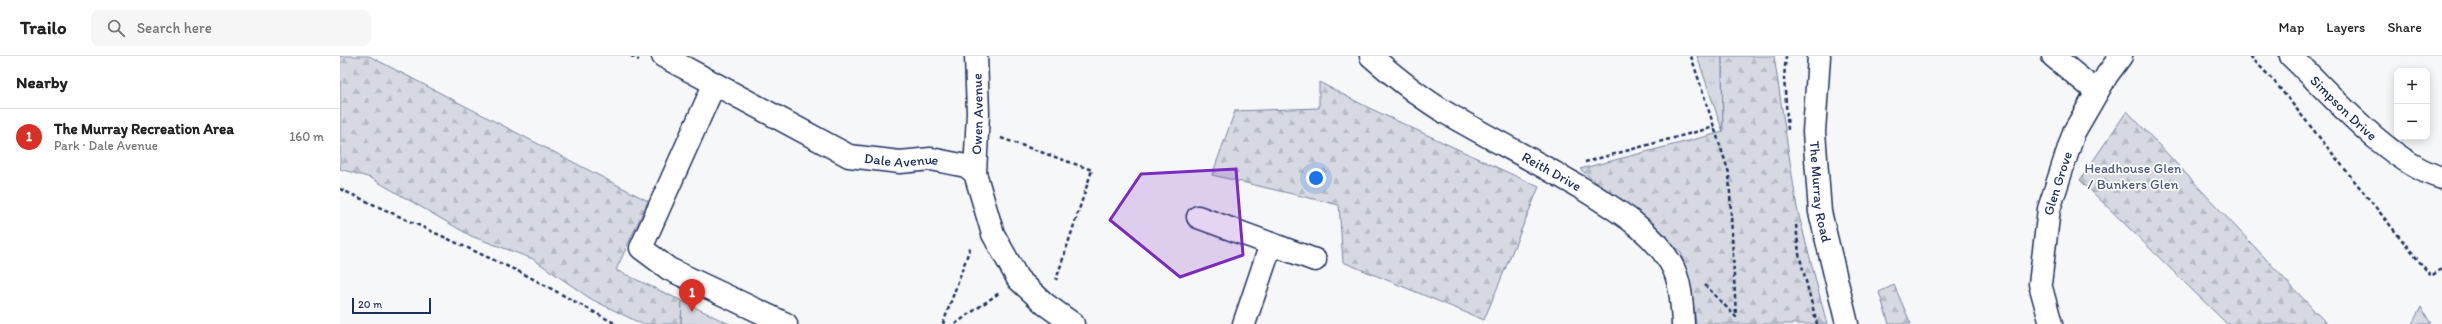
<!DOCTYPE html>
<html lang="en">
<head>
<meta charset="utf-8">
<style>
  body { margin:0; font-family:Itim,sans-serif; background:#f6f6f6; color:#222 }
  .controls { position:absolute; right:12px; top:12px; display:grid; overflow:hidden; border-radius:8px; box-shadow:0 2px 10px #0003 }
  .controls button { width:36px; height:36px; display:grid; place-items:center; padding:0; border:0; border-bottom:1px solid #e0e0e0; background:#fff; color:#222; font:20px sans-serif }
  .scale { position:absolute; left:12px; bottom:10px; width:79px; box-sizing:border-box; padding-left:4px; border:2px solid #1b2f5e; border-top:0; font-size:11px; line-height:14px; white-space:nowrap; color:#1b2f5e; -webkit-text-stroke:3px #fff; paint-order:stroke }
  .you { position:absolute; left:976px; top:122px; width:14px; height:14px; margin:-10px; border:3px solid #fff; border-radius:50%; background:#1a73e8; box-shadow:0 0 0 6px #1a73e833 }
  .badge { display:grid; place-items:center; width:26px; height:26px; border-radius:50%; background:#d93025; color:#fff; font-size:13px; font-weight:700 }
  .pin { position:absolute; translate:-50% -33px; filter:drop-shadow(0 1px 2px #0008) }
  .pin::after { content:''; position:absolute; top:21px; width:14px; height:12px; background:inherit; clip-path:polygon(0 0,100% 0,50% 100%) }
  .list { margin:0; padding:0; list-style:none }
  h2 { display:flex; justify-content:space-between; align-items:center; height:52px; margin:0; padding:0 16px; font-size:17px }
  h2 small { font-size:13px; font-weight:400; color:#767676 }
  .list li { display:grid; grid-template-columns:26px 1fr auto; gap:12px; align-items:center; box-sizing:border-box; height:56px; padding:0 16px; border-top:1px solid #e0e0e0 }
  .list b { display:block; font-size:15px; white-space:nowrap }
  .list p { margin:0; font-size:13px; white-space:nowrap; color:#767676 }
  .list em { font-size:13px; font-style:normal; color:#767676 }
  .icon { flex:none; width:22px; height:22px; fill:none; stroke:currentColor; stroke-width:2; stroke-linecap:round; stroke-linejoin:round }
  .map { position:relative; flex:none; width:2102px; height:268px; overflow:hidden }
  header { display:flex; align-items:center; gap:24px; box-sizing:border-box; height:56px; padding:0 20px; background:#fff; border-bottom:1px solid #e0e0e0 }
  header strong { font-size:19px }
  nav { display:flex; gap:22px; margin-inline-start:auto; font-size:14px }
  .search { width:280px; height:36px; background:#f6f6f6; display:flex; align-items:center; gap:10px; box-sizing:border-box; padding:0 14px; border-radius:8px; color:#767676; font-size:15px }
  main { display:flex }
  aside { flex:1; background:#fff }
  .map>svg:first-child { display:block }
  .grass { fill:url(#grass-tufts); stroke:#7884a0 }
  .forest { fill:url(#forest-firs); stroke:#7884a0 }
  .park { fill:#d6d9e2; stroke:#7884a0 }
  .lines { fill:none; stroke-linecap:round; stroke-linejoin:round }
  .minor-casing { stroke:#1b2f5e; stroke-width:25 }
  .path { stroke:#1b2f5e; stroke-width:2.5; stroke-dasharray:4 3; stroke-linecap:butt }
  .minor { stroke:#fff; stroke-width:22 }
  .marked { fill:#7b2cbf; fill-opacity:0.2; stroke:#7b2cbf; stroke-width:3; stroke-linejoin:round }
  .labels { text-anchor:middle; stroke-width:3.5; stroke-linejoin:round; paint-order:stroke }
  .street-label { font-size:14px; fill:#1b2f5e; stroke:#fff }
  .park-label { font-size:14px; fill:#4a5a7f; stroke:#fff }
</style>
</head>
<body>
<header>
<strong>Trailo</strong>
<div class="search"><svg class="icon" aria-label="search" viewBox="0 0 24 24"><circle cx="10" cy="10" r="6"/><path d="M15 15l6 6"/></svg>Search here</div>
<nav><a>Map</a><a>Layers</a><a>Share</a></nav>
</header>
<main>
<aside>
<h2>Nearby<small></small></h2>
<ul class="list">
<li><span class="badge">1</span><div><b>The Murray Recreation Area</b><p>Park · Dale Avenue</p></div><em>160 m</em></li>
</ul>
</aside>
<div class="map">
<svg width="2102" height="268" viewBox="0 0 2102 268">
  <defs>
    <pattern id="grass-tufts" width="24" height="20" patternUnits="userSpaceOnUse"><rect width="24" height="20" fill="#d6d9e2"/><path d="M3 7l-1-3M5 7V3M7 7l1-3M15 17l-1-3M17 17v-4M19 17l1-3" fill="none" stroke="#b7bbc4"/></pattern>
    <pattern id="forest-firs" width="22" height="20" patternUnits="userSpaceOnUse"><rect width="22" height="20" fill="#d6d9e2"/><path d="M5 1l3.5 6h-7zM16 11l3.5 6h-7z" fill="#b7bbc4"/></pattern>
  </defs>
  <rect width="100%" height="100%" fill="#f6f7f9"/>
  <filter id="ink" filterUnits="userSpaceOnUse"><feTurbulence type="fractalNoise" baseFrequency=".025" numOctaves="2"/><feDisplacementMap in="SourceGraphic" scale="8" xChannelSelector="R" yChannelSelector="G"/><feConvolveMatrix kernelMatrix="1 2 1 2 8 2 1 2 1" color-interpolation-filters="sRGB"/></filter>
  <g filter="url(#ink)">
    <!-- grass -->
    <g class="grass">
      <path d="M1357,0h25l1,76z"/>
      <path d="M2081,251l10,17h-19z"/>
    </g>
    <!-- forest -->
    <g class="forest">
      <path d="M0,0h29l279,145 -32,69 66,31 -1,23h-39l-51,-25 -58,-40 -62,-23 -100,-58 -31,-9z"/>
      <path d="M1382,0h52l23,152 30,116h-131l-4,-31 -11,-41 -101,-83 143,-37z"/>
      <path d="M979,26l48,25 172,80 -55,133 -141,-58 -4,-57 -127,-30 23,-64 84,-3z"/>
      <path d="M1787,55l200,213h-100l-147,-144z"/>
      <path d="M1554,229l17,39h-22l-10,-32z"/>
    </g>
    <!-- park -->
    <path class="park" d="M342,245l43,21 5,2h-49z"/>
    <g class="lines">
      <!-- minor casing -->
      <g class="minor-casing">
        <g id="minor">
          <path id="s1" d="M323,0l186,100 51,6 31,-3 35,7 9,7 18,61 25,45 27,25 28,20"/>
          <path id="s2" d="M1031,0c24,21 50,42 77,58 45,26 91,49 135,75 32,20 67,40 87,73 11,17 12,43 13,62"/>
          <path id="s3" d="M1479,0l-5,76 6,80 27,112"/>
          <path d="M1713,0l44,36"/>
          <path id="s4" d="M1951,0c41,39 98,107 151,122"/>
          <path d="M374,29l-73,163 28,21 117,55"/>
          <path id="s5" d="M635,117l3,-60 -2,-57"/>
          <path d="M858,161l117,43"/>
          <path d="M904,268l27,-80"/>
          <path id="s6" d="M1711,268l-11,-40 9,-75 25,-77 33,-57 14,-19"/>
        </g>
      </g>
      <!-- path -->
      <g class="path">
        <path d="M291,0l8,4"/>
        <path d="M1351,0l38,117 7,144 -31,-32"/>
        <path d="M1446,0l-2,22 4,52"/>
        <path d="M1910,0l24,25 157,195 11,-7"/>
        <path d="M661,82l91,32 -36,110"/>
        <path d="M1245,106l129,-35"/>
        <path d="M0,133l184,85 92,50"/>
        <path d="M1456,169l3,29 18,70"/>
        <path d="M603,268l28,-79"/>
        <path d="M615,268l44,-31"/>
      </g>
      <!-- minor -->
      <use href="#minor" class="minor"/>
    </g>
  </g>
  <!-- marked area -->
  <path class="marked" d="M896,113l7,86 -63,22 -70,-57 31,-46z"/>
  <g class="labels">
    <!-- street labels -->
    <g class="street-label">
      <text dy="5" stroke="none"><textPath href="#s4" startOffset="74">Simpson Drive</textPath></text>
      <text dy="5" stroke="none"><textPath href="#s5" startOffset="59">Owen Avenue</textPath></text>
      <text dy="5" stroke="none"><textPath href="#s1" startOffset="264">Dale Avenue</textPath></text>
      <text dy="5" stroke="none"><textPath href="#s2" startOffset="215">Reith Drive</textPath></text>
      <text dy="5" stroke="none"><textPath href="#s6" startOffset="144">Glen Grove</textPath></text>
      <text dy="5" stroke="none"><textPath href="#s3" startOffset="136">The Murray Road</textPath></text>
    </g>
    <!-- park labels -->
    <g class="park-label">
      <text x="1793" y="117">Headhouse Glen<tspan x="1793" dy="16">/ Bunkers Glen</tspan></text>
    </g>
  </g>
</svg>
<div class="controls">
<button>+</button>
<button>−</button>
</div>
<div class="scale">20 m</div>
<div class="you"></div>
<div class="pin badge" style="left:352px;top:256px">1</div>
</div>
</main>
</body>
</html>
